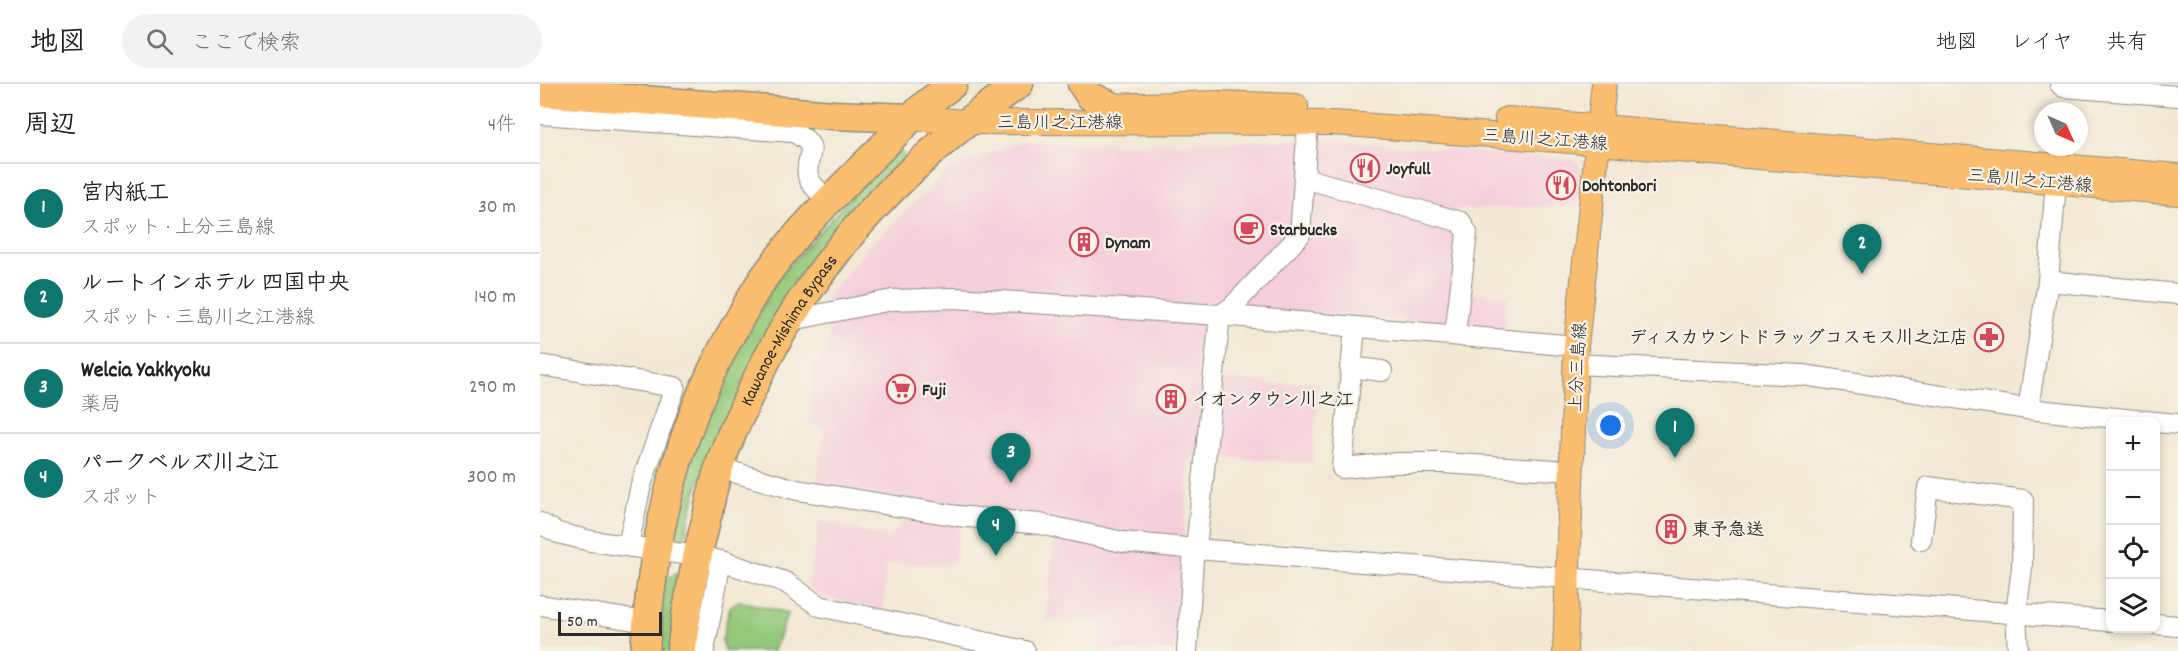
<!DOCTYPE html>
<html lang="ja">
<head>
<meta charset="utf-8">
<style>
  body { margin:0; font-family:Dekko,"Klee One",sans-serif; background:#f2f2f2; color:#202124 }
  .controls { position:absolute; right:18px; bottom:18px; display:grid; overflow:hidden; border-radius:12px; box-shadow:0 3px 9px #0003 }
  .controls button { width:54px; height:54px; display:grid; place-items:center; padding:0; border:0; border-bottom:2px solid #e0e0e0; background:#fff; color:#202124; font:30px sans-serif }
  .compass { position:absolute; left:1494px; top:18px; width:54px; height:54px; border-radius:50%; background:#fff; box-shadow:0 3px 9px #0003; rotate:135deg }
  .scale { position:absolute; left:18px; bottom:15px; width:104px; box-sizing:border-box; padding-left:6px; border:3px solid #2b2b2b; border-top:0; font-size:16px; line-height:21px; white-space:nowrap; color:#2b2b2b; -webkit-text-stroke:4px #f7f3e8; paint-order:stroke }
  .you { position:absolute; left:1071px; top:342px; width:21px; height:21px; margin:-15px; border:4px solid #fff; border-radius:50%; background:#1a73e8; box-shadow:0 0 0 9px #1a73e833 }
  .badge { display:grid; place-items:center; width:39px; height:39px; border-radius:50%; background:#0f766e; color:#fff; font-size:20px; font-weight:700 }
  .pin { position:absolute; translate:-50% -50px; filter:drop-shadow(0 2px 3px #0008) }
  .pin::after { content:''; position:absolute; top:32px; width:21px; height:18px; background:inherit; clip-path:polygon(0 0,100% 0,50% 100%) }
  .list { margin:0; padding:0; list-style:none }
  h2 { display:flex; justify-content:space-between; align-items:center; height:78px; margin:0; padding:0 24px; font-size:26px }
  h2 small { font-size:20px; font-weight:400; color:#757577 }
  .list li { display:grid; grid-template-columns:39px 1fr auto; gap:18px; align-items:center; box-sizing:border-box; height:90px; padding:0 24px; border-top:2px solid #e0e0e0 }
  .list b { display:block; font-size:22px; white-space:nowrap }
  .list p { margin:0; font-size:20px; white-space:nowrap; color:#757577 }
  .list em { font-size:20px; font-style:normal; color:#757577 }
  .icon { flex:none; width:33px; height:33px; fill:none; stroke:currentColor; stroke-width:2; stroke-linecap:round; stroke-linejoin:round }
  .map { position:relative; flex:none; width:1638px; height:567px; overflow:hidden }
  header { display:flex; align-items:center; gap:36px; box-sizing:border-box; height:84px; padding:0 30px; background:#fff; border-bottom:2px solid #e0e0e0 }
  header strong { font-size:28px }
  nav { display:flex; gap:33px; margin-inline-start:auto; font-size:21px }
  .search { width:420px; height:54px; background:#f2f2f2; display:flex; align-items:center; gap:15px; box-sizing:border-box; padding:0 21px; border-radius:33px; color:#757577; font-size:22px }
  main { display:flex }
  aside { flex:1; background:#fff }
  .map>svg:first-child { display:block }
  .built { fill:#f5cfda }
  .green { fill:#95c97a; stroke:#607a52; stroke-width:1.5 }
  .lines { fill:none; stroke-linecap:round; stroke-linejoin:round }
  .minor-casing { stroke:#8e8a80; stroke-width:22 }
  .major-casing { stroke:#8e8a80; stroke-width:26 }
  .highway-casing { stroke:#8e8a80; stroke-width:31 }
  .minor { stroke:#fff; stroke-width:20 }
  .major { stroke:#fbbe6e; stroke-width:24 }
  .highway { stroke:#fbbe6e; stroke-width:28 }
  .labels { text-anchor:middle; stroke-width:4.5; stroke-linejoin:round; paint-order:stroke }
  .street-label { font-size:18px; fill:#2b2b2b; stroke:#f7f3e8 }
  .poi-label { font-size:18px; font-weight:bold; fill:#2b2b2b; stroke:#f7f3e8; text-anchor:start }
</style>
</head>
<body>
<header>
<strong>地図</strong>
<div class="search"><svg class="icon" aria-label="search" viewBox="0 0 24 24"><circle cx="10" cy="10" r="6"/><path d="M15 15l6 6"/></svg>ここで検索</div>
<nav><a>地図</a><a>レイヤ</a><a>共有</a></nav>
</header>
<main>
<aside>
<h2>周辺<small>4件</small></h2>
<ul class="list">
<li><span class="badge">1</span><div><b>宮内紙工</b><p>スポット · 上分三島線</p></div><em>30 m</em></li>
<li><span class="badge">2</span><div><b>ルートインホテル 四国中央</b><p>スポット · 三島川之江港線</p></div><em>140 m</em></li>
<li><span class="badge">3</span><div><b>Welcia Yakkyoku</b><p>薬局</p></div><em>290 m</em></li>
<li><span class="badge">4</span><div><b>パークベルズ川之江</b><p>スポット</p></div><em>300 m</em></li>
</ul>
</aside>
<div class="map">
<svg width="1638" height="567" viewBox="0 0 1638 567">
  <rect width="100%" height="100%" fill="#f7f3e8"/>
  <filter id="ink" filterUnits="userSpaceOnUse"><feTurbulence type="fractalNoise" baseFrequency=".0167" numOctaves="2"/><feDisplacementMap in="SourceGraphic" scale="12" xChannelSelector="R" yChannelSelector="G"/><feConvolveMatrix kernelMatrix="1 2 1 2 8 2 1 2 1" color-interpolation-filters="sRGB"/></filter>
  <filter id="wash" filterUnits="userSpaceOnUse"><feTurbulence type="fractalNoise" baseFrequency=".008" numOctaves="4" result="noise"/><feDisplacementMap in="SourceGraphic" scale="24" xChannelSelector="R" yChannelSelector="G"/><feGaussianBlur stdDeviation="1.35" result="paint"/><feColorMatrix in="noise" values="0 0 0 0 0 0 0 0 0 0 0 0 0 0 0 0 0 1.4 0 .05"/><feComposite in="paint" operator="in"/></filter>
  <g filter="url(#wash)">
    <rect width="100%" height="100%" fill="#f2e9d4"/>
    <!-- built -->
    <path class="built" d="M486,56l53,4 246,-4 248,20 7,6 -3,39 -122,5 19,36 -4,47 37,3 -2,37 -33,-3 -30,-7 -220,-17 -20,20 -5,49 78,9 43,-2 -5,81 -123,-7 -16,195h-76l4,-29 -56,-2 9,-99 -92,-13 -8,55 -68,1 -4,46 -62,-14 -14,-8 10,-50 2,-18 69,18 14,-14 5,-24 -90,-17 7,-55 -15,-4 6,-62 15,-16 -5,-45 41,-52 85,-81z"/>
    <!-- green -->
    <g class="green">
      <path d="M362,67l3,10 -194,291 -14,36 -12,49 -4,4 -5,1 -6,-4 33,-123 74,-136 74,-82 37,-37z"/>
      <path d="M136,490l4,4 -8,73h-13l5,-71z"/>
      <path d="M199,517l49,12 -15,38h-48l-3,-11 8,-33z"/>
    </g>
  </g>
  <g filter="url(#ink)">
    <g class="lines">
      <!-- minor casing -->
      <g class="minor-casing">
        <g id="minor">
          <path d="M1520,0l3,3 115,9"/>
          <path d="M0,30l253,18c31,15 11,23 15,44 2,9 15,19 22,26"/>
          <path d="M764,94l157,44 6,11 -12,102"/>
          <path d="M1508,197l130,13"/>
          <path d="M247,237l105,-21 63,-2 265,17 356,31"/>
          <path d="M815,243l-13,141 55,-5h45l130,8"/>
          <path d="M1035,280l228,11 225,34 127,13"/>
          <path d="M0,281l135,22 -34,98 -13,61"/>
          <path d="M810,283l32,4"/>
          <path d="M1488,325l20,-128 8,-99"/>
          <path d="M1616,338l22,2"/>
          <path d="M179,384l78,22 161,26 82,8 83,18 73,7 24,-234 11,-7 69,-73 8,-114"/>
          <path d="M0,439l18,10 33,8 106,15 24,5 64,21 34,24 206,45"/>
          <path d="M1381,456l7,-53 95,13 -1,68 -6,45 2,38"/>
          <path d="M0,521l106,17"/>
          <path d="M1616,540l22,2"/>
          <path d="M164,567l17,-90"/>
          <path d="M647,567l6,-91 3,-11 914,72"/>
        </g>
      </g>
      <!-- major casing -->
      <g class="major-casing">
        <g id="major">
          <path d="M560,22l120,-3 76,3"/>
          <path d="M371,34l56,4 367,1 263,20 581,50"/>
          <path d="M967,35l671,57"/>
          <path d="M1025,567l11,-305 28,-262"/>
        </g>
      </g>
      <!-- highway casing -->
      <g class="highway-casing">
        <g id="highway">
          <path d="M542,0l8,12 21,10"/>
          <path d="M0,8l294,23 77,3"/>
          <path d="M105,567c7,-117 35,-232 95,-333 8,-15 16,-30 26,-43 41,-58 96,-106 145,-157l15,-14 27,-20"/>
          <path id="s1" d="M141,567c6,-47 15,-93 27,-139 3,-14 6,-30 11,-44 6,-20 15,-40 24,-59 60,-138 153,-240 276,-325"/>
        </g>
      </g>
      <!-- minor -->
      <use href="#minor" class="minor"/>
      <!-- major -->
      <use href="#major" class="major"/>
      <!-- highway -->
      <use href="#highway" class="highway"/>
    </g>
  </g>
  <!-- icons -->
  <defs>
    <g id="restaurant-ring" transform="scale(1.5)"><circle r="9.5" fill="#f7f3e8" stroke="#d1495b" stroke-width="1.5"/><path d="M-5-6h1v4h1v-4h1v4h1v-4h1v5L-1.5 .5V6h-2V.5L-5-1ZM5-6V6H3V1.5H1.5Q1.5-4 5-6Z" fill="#d1495b"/></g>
    <g id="cafe-ring" transform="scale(1.5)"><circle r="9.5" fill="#f7f3e8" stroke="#d1495b" stroke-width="1.5"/><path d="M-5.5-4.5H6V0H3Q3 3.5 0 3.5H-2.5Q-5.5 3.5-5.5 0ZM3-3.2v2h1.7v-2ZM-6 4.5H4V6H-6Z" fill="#d1495b"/></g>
    <g id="building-ring" transform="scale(1.5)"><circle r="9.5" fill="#f7f3e8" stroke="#d1495b" stroke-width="1.5"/><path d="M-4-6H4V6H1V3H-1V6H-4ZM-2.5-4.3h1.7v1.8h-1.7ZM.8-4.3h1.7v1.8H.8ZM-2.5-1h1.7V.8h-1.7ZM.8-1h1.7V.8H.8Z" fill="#d1495b"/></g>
    <g id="pharmacy-ring" transform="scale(1.5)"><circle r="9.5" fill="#f7f3e8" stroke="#d1495b" stroke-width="1.5"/><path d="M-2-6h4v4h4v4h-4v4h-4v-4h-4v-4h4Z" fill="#d1495b"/></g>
    <g id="supermarket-ring" transform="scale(1.5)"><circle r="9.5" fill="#f7f3e8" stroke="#d1495b" stroke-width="1.5"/><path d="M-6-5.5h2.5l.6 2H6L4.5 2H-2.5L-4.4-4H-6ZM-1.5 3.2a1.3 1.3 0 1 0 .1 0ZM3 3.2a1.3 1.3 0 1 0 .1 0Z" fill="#d1495b"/></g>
  </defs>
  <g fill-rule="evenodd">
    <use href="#restaurant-ring" x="825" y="84"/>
    <use href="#restaurant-ring" x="1021" y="101"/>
    <use href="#cafe-ring" x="709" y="145"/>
    <use href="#building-ring" x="544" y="158"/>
    <use href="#pharmacy-ring" x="1449" y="253"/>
    <use href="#supermarket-ring" x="361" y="305"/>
    <use href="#building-ring" x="631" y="315"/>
    <use href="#building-ring" x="1131" y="445"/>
  </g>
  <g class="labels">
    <!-- street labels -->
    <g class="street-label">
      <text x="520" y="44">三島川之江港線</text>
      <text transform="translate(1005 55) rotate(4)" y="6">三島川之江港線</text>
      <text transform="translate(1490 96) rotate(5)" y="6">三島川之江港線</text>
      <text dy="6" stroke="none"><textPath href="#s1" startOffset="342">Kawanoe-Mishima Bypass</textPath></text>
      <text transform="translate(1037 283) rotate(-87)" y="6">上分三島線</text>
    </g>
    <!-- poi labels -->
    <g class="poi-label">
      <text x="846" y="90">Joyfull</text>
      <text x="1042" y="107">Dohtonbori</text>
      <text x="730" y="151">Starbucks</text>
      <text x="565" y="164">Dynam</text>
      <text x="1428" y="259" text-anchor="end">ディスカウントドラッグコスモス川之江店</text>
      <text x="382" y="311">Fuji</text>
      <text x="652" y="321">イオンタウン川之江</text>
      <text x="1152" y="451">東予急送</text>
    </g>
  </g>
</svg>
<div class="controls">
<button>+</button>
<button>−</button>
<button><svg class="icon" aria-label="locate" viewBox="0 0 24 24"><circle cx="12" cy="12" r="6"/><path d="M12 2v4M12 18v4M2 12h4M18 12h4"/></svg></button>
<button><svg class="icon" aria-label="layers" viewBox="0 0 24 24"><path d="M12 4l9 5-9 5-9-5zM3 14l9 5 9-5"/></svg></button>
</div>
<svg class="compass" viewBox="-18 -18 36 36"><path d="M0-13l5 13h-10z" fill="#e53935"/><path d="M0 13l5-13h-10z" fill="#757577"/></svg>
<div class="scale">50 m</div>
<div class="you"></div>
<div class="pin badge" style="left:1135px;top:374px">1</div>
<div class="pin badge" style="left:1322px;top:190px">2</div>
<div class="pin badge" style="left:471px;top:399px">3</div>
<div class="pin badge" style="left:456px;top:472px">4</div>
</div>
</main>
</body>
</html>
